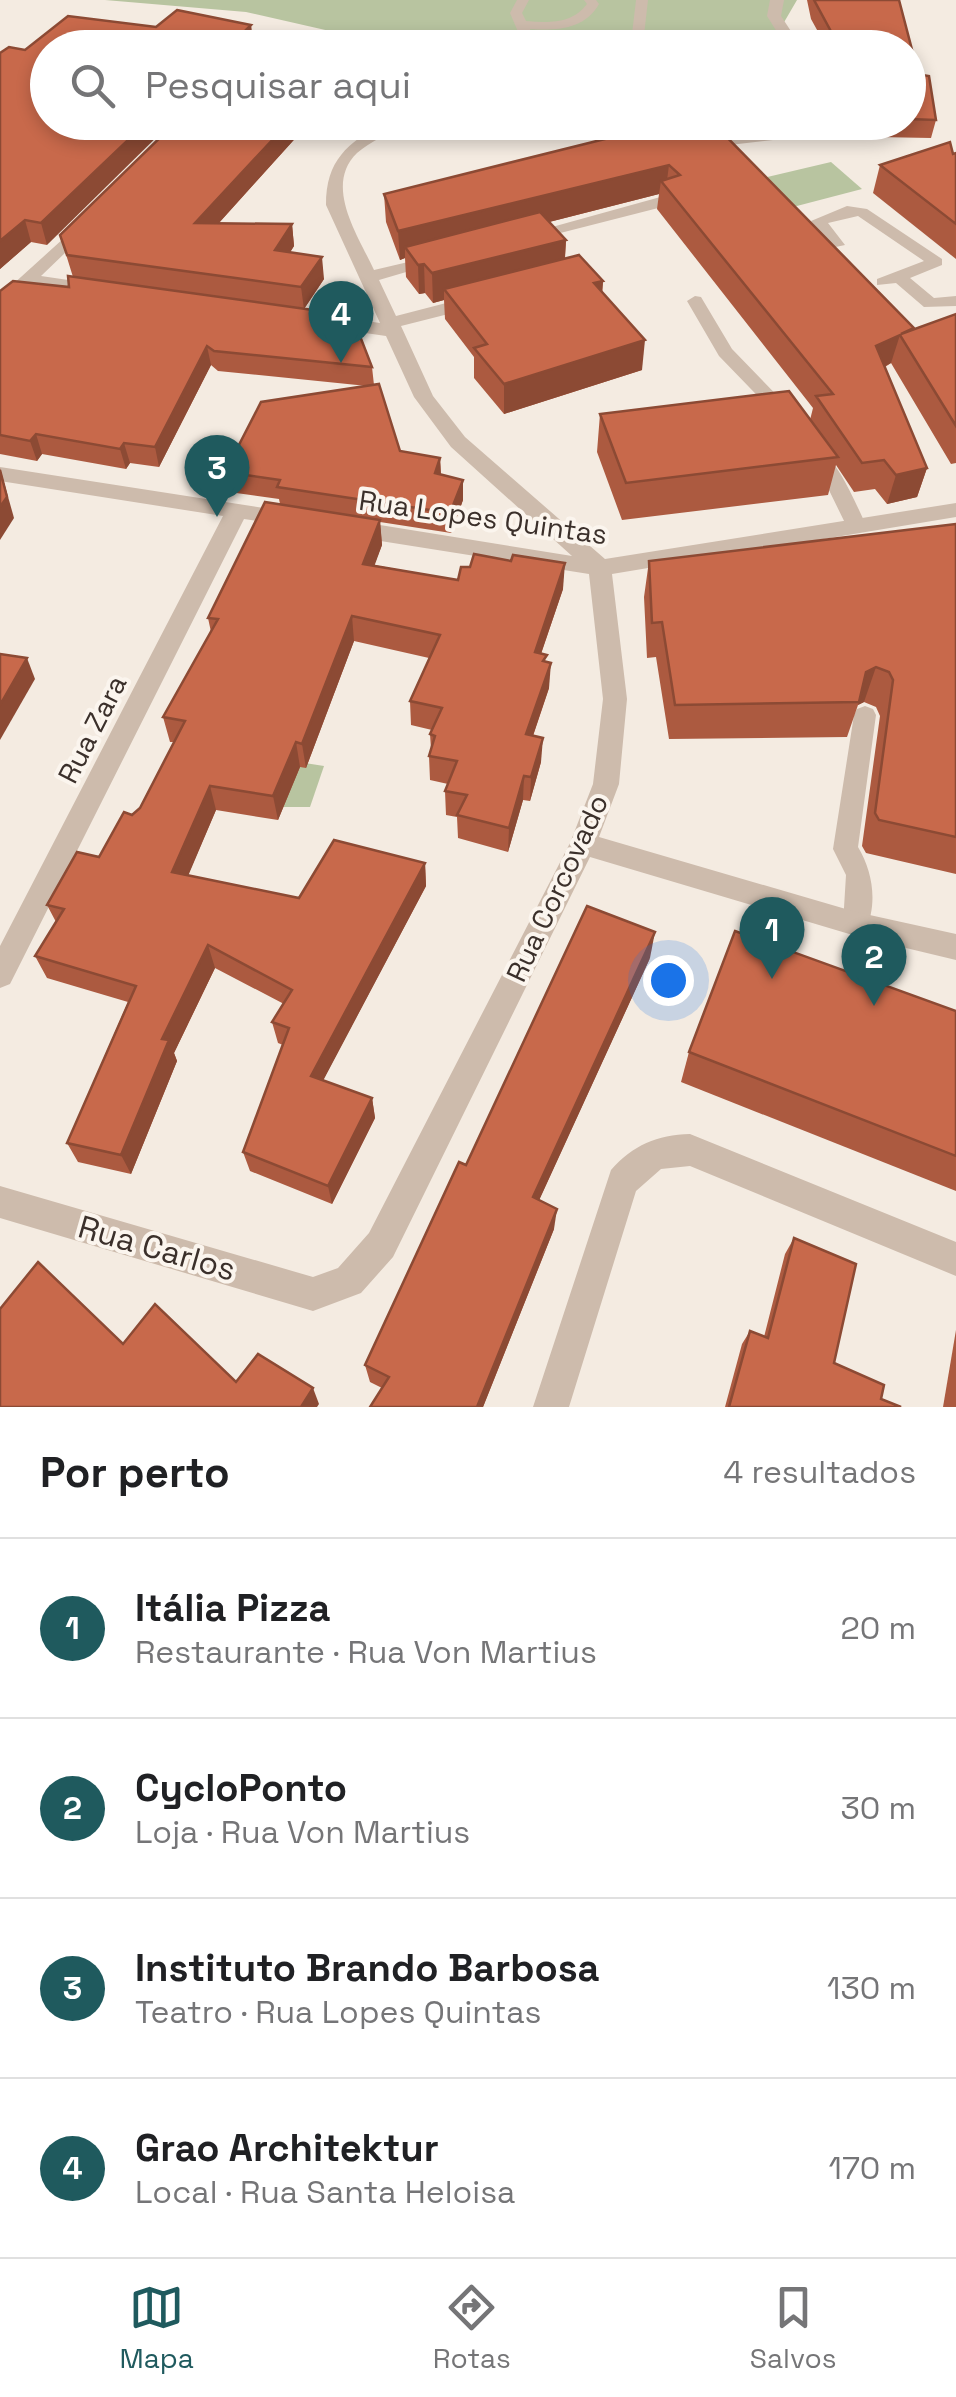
<!DOCTYPE html>
<html lang="pt">
<head>
<meta charset="utf-8">
<style>
  body { margin:0; font-family:"Space Grotesk",sans-serif; background:#f2f2f2; color:#202124 }
  .you { position:absolute; left:668px; top:980px; width:35px; height:35px; margin:-25px; border:8px solid #fff; border-radius:50%; background:#1a73e8; box-shadow:0 0 0 15px #1a73e833 }
  .badge { display:grid; place-items:center; width:65px; height:65px; border-radius:50%; background:#1f5a5e; color:#fff; font-size:32px; font-weight:700 }
  .pin { position:absolute; translate:-50% -82px; filter:drop-shadow(0 2px 5px #0008) }
  .pin::after { content:''; position:absolute; top:52px; width:35px; height:30px; background:inherit; clip-path:polygon(0 0,100% 0,50% 100%) }
  .list { margin:0; padding:0; list-style:none }
  h2 { display:flex; justify-content:space-between; align-items:center; height:130px; margin:0; padding:0 40px; font-size:42px }
  h2 small { font-size:32px; font-weight:400; color:#757577 }
  .list li { display:grid; grid-template-columns:65px 1fr auto; gap:30px; align-items:center; box-sizing:border-box; height:180px; padding:0 40px; border-top:2px solid #e0e0e0 }
  .list b { display:block; font-size:38px; white-space:nowrap }
  .list p { margin:0; font-size:32px; white-space:nowrap; color:#757577 }
  .list em { font-size:32px; font-style:normal; color:#757577 }
  .icon { flex:none; width:55px; height:55px; fill:none; stroke:currentColor; stroke-width:2; stroke-linecap:round; stroke-linejoin:round }
  .map { position:relative; flex:none; width:956px; height:1407px; overflow:hidden }
  .search { position:absolute; background:#fff; box-shadow:0 5px 15px #0003; left:30px; right:30px; top:30px; height:110px; display:flex; align-items:center; gap:25px; box-sizing:border-box; padding:0 35px; border-radius:55px; color:#757577; font-size:38px }
  .sheet { height:850px; background:#fff }
  nav { display:flex; justify-content:space-around; align-items:center; box-sizing:border-box; height:140px; border-top:2px solid #e0e0e0; background:#fff; font-size:28px; color:#757577 }
  nav a { display:grid; justify-items:center; gap:5px }
  nav .on { color:#1f5a5e }
  .map>svg:first-child { display:block }
  .green { fill:#b8c4a0 }
  .lines { fill:none; stroke-linecap:round; stroke-linejoin:round }
  .service { fill:#cdbbac; fill-rule:evenodd }
  .minor { fill:#cdbbac; fill-rule:evenodd }
  .wall { fill:#ac5a40 }
  .shaded-wall { fill:#8c4a34 }
  .building { fill:#c8694b; stroke:#8c4a34; stroke-width:2.5 }
  .labels { text-anchor:middle; stroke-width:8; stroke-linejoin:round; paint-order:stroke }
  .street-label { font-size:28px; fill:#3b302b; stroke:#fbf5ee }
  .near-street-label { font-size:32px; fill:#3b302b; stroke:#fbf5ee }
</style>
</head>
<body>
<div class="map">
<svg width="956" height="1407" viewBox="0 0 956 1407">
  <rect width="100%" height="100%" fill="#f4ebe1"/>
  <!-- green -->
  <g class="green">
    <path d="M105,0h692l-28,48 -385,-1 -6,-5 -132,-30z"/>
    <path d="M831,162l31,27 -92,24 -28,-30z"/>
    <path d="M203,747l121,19 -14,41h-27z"/>
  </g>
  <g class="lines">
    <!-- service -->
    <g class="service">
      <path d="M517,0h12l-7,13 4,8c23,2 46,3 61,-17l-3,-4h12l3,4c-14,25 -42,27 -69,25l8,19h-13l-15,-35z"/>
      <path d="M636,0h12l-4,35 -10,13h-14l12,-14z"/>
      <path d="M847,206l20,3 75,50v6l-32,13 24,20 22,-2v10l-32,1 -28,-24 -19,2v-6l47,-18 -66,-45 -30,7 17,22 -14,3 -20,-27z"/>
      <path d="M695,296l6,1 31,52 60,62v8h-12l-61,-63 -32,-55z"/>
      <path d="M814,447c23,8 42,58 53,80l-3,5h-14l-3,-5 -21,-43 -21,-31z"/>
      <path d="M865,706l8,3 3,6 -18,132c15,25 20,57 7,85l-9,3 -9,-3 -4,-8 3,-49 -13,-26 21,-134 3,-6z"/>
    </g>
    <!-- minor -->
    <g class="minor">
      <path d="M770,0h14l-3,16 21,32h-15l-20,-32z"/>
      <path d="M384,122h20c-14,12 -33,19 -47,31 -34,33 2,84 17,117l64,-15 9,5 -68,20 17,36 81,-21 9,6 -2,4 -83,21 32,70 32,41 140,122 351,-56v14l-344,57 15,125 -8,85 -20,53 257,75 100,22v26l-100,-24 -266,-79 -197,400 -32,36 -48,18 -313,-93v-32l313,91 25,-9 31,-35 201,-390 23,-59 10,-85 -14,-125 -240,-38 -11,-8 11,-8 223,36 -121,-109 -37,-50 -28,-61 -76,-11 -9,-6 9,-6 70,10 -54,-118c0,-45 21,-61 58,-83z"/>
      <path d="M810,122h20l-22,14 -96,11 -8,-5 8,-5 92,-10z"/>
      <path d="M664,196l9,5 -3,4 -145,37 -9,-5z"/>
      <path d="M85,219l6,1v8l-50,48 68,10v8l-78,-8 -31,26v-16z"/>
      <path d="M0,467l290,45 11,7 -11,7 -46,-7 -234,465 -10,4v-42l223,-430 -223,-35z"/>
      <path d="M690,1134l266,108v34l-266,-110 -29,3 -25,22 -67,216h-36l78,-237c22,-25 46,-35 79,-36z"/>
    </g>
  </g>
  <!-- wall -->
  <g class="wall">
    <path d="M807,0h92l16,61 21,59 -5,18 -54,-1 -8,-15h39v-74h-81l-16,-29z"/>
    <path d="M251,25l2,20 -205,3 -1,197 -16,-3 -31,27v-216l25,-3 131,-23z"/>
    <path d="M176,122h134l-92,102h74l2,22 -4,6 34,27 -20,30 -231,-32 -13,-42z"/>
    <path d="M673,122l241,206v1l42,-15v149l-5,1 -60,-101 -6,4 42,101 -10,29 -30,7 -12,-15 -21,3 -18,-27 -8,30 -206,25 -25,-68 3,-38 210,6 3,-12 -156,-199 2,-15 -110,28 17,18 -1,19 38,22 -1,12 40,77 -138,44 -30,-36v-21l-29,-38 -1,-19 -11,3 -8,-10 -6,1 -13,-17 -1,-19 -5,2 -14,-38 -2,-28z"/>
    <path d="M956,153v106l-83,-66 7,-28z"/>
    <path d="M0,291l372,76 2,18 26,66 40,7 1,17 22,25 -12,33 -71,-11 2,23 -8,20 84,15 105,9 -22,65 5,8 3,26 -16,48 8,26 -11,39 -7,-1 -15,52 -50,-14 -1,-21 -11,-2 -1,-24 3,-7 -18,-4 -1,-24 2,-7 -1,-15 2,-4 -21,-5 -1,-24 19,-43 -75,-17 -48,127 -6,-1 -22,53 -62,-10 -28,65 111,23 126,-35 1,23 -103,194 49,18 3,20 -43,86 -82,-33 -7,-19 40,-107 -5,-2 -6,-21 12,-18 -69,-36 -41,85 3,8 -46,113 -53,-12 -11,-19 61,-141 -81,-24 -12,-22 21,-34 -9,-17 52,-48 33,-42 8,-7 34,-66h-4l-7,-25 48,-85 -3,-14 72,-114 -1,-5 -50,-7 -4,-20 142,-86 -149,-15 -7,-6 -52,102 -29,-4 -4,6 -84,-15 -5,7 -37,-7z"/>
    <path d="M956,524v350l-90,-21 -4,-7 18,-130 -4,-9 -12,-5 -6,3 -11,32 -178,2 -13,-82 -9,1 -3,-61 5,-36z"/>
    <path d="M650,958l-111,242 15,29 -71,178h-113l12,-19 -12,-6 -5,-17z"/>
    <path d="M956,1011v180l-275,-109 8,-30z"/>
    <path d="M794,1238l40,125 47,36 20,8h-176l17,-63 8,-13 14,6 21,-83z"/>
    <path d="M956,1330v77h-13z"/>
  </g>
  <!-- shaded-wall -->
  <g class="shaded-wall">
    <path d="M251,25l2,20 -2,3h-19l-1,-3z"/>
    <path d="M147,122h25l-125,123 -6,-22z"/>
    <path d="M289,122h21l-111,123 -4,-22z"/>
    <path d="M669,165l-3,23 -5,-7 -2,13 -247,63 -7,-10v11l-5,2 -2,-29z"/>
    <path d="M25,220l6,22 -31,27v-28z"/>
    <path d="M292,224l2,22 -16,26 -3,-22z"/>
    <path d="M566,240l-2,30 -120,19v11l-11,3 -1,-30z"/>
    <path d="M322,257l2,22 -20,30 -3,-22z"/>
    <path d="M424,264l1,29 -6,1 -1,-29z"/>
    <path d="M603,281l-2,29 -7,-27z"/>
    <path d="M900,335l-9,28 -23,12 8,-29z"/>
    <path d="M645,340l-3,30 -138,44v-30z"/>
    <path d="M207,346l4,19 -52,102 -4,-20z"/>
    <path d="M36,434l6,20 -5,7 -7,-20z"/>
    <path d="M124,443l6,20 -4,6 -6,-20z"/>
    <path d="M440,458l1,19 -6,-4z"/>
    <path d="M0,468l14,50 -14,22z"/>
    <path d="M927,468l-10,29 -30,7 9,-29z"/>
    <path d="M463,480v20l-12,33 -1,-20z"/>
    <path d="M380,520l2,25 -16,44 -3,-25z"/>
    <path d="M565,563l-2,26 -30,88 2,-25z"/>
    <path d="M352,616l2,25 -48,127 -4,-24z"/>
    <path d="M27,658l8,21 -35,61v-35z"/>
    <path d="M551,663l-2,25 -24,71 1,-25z"/>
    <path d="M876,667l-12,35 -6,3 8,-33z"/>
    <path d="M543,738l-2,24 -11,39 1,-24z"/>
    <path d="M296,742l4,25 -22,53 -5,-24z"/>
    <path d="M524,776l-1,24 -15,52 1,-24z"/>
    <path d="M210,786l6,24 -36,85 -8,-23z"/>
    <path d="M425,863l1,23 -111,210 -4,-20z"/>
    <path d="M655,932l-5,26 -119,260 2,-21z"/>
    <path d="M208,945l7,23 -41,85 3,8 -46,113 -10,-19 41,-116z"/>
    <path d="M372,1098l3,20 -43,86 -4,-18z"/>
    <path d="M557,1209l-3,20 -71,178h-6z"/>
    <path d="M313,1388l6,16 -2,3h-16z"/>
  </g>
  <!-- building -->
  <g class="building">
    <path d="M814,0h85l16,61 7,14 7,1 7,44 -28,-1v-71h-68z"/>
    <path d="M177,10l74,15 -20,20 14,3h-197v74h99l-106,101 -16,-3 -25,21v-188l9,-6 16,3 43,-34 88,11z"/>
    <path d="M176,122h113l-94,101 97,1 -17,26 47,7 -21,30 -234,-32 -7,-20z"/>
    <path d="M673,122h39l202,206 -13,6 55,-20v112l-56,-91 -24,11 51,122 -31,7 -12,-15 -22,3 -46,-67 17,-2 -172,-213 19,-6 -11,-10 -271,66 -14,-37z"/>
    <path d="M950,142l3,12 3,-1v71l-76,-59z"/>
    <path d="M540,212l26,28 -134,33 -8,-9 -6,1 -13,-18z"/>
    <path d="M579,255l24,26 -9,2 51,57 -141,44 -30,-36 13,-4 -43,-55z"/>
    <path d="M68,276l252,35 40,25 12,31 -158,-16 -7,-5 -52,101 -31,-4 -4,6 -84,-15 -6,7 -30,-6v-144l13,-10 56,6z"/>
    <path d="M379,384l21,67 40,7 -5,15 28,7 -13,33 -173,-26 3,-7 -55,-8 36,-70z"/>
    <path d="M789,391l49,66 -212,26 -26,-69z"/>
    <path d="M0,470l7,27 -7,10z"/>
    <path d="M265,502l115,18 -17,44 95,16 3,-13h9l4,-13 37,7 2,-6 52,8 -30,89 12,3 -4,6 8,2 -25,71 17,4 -12,39 -7,-1 -15,52 -52,-13 10,-20 -22,-4 12,-30 -28,-5 6,-20 -5,-2 12,-26 -32,-7 30,-66 -88,-19 -50,128 -6,-2 -23,54 -63,-10 -38,86 127,26 35,-58 91,23 -114,213 61,22 -44,88 -85,-34 46,-124 -17,-6 20,-32 -84,-45 -46,94 7,1 -48,115 -54,-12 69,-157 -101,-30 29,-47 -17,-4 30,-53 22,5 25,-45 8,3 8,-7 45,-87 -22,-4 55,-98 -10,-1z"/>
    <path d="M956,524v313l-77,-17 -4,-7 18,-133 -4,-8 -13,-5 -10,5 -7,30 -184,3 -13,-83 -10,1 -3,-62z"/>
    <path d="M0,654l27,4 -27,47z"/>
    <path d="M587,906l68,26 -122,265 24,12 -80,198h-107l19,-30 -24,-12 94,-203 7,3z"/>
    <path d="M735,931l221,80v145l-267,-104z"/>
    <path d="M794,1238l62,26 -22,99 50,22 -3,14 20,8h-172l21,-76 18,7z"/>
    <path d="M38,1262l85,82 32,-40 81,78 22,-28 55,34 -12,19h-301v-98z"/>
  </g>
  <g class="labels">
    <!-- street labels -->
    <g class="street-label">
      <text transform="translate(483 517) rotate(8)" y="10">Rua Lopes Quintas</text>
      <text transform="translate(92 729) rotate(-63)" y="10">Rua Zara</text>
      <text transform="translate(557 888) rotate(-65)" y="10">Rua Corcovado</text>
    </g>
    <!-- near-street labels -->
    <g class="near-street-label">
      <text transform="translate(157 1248) rotate(16)" y="11">Rua Carlos</text>
    </g>
  </g>
</svg>
<div class="you"></div>
<div class="pin badge" style="left:772px;top:979px">1</div>
<div class="pin badge" style="left:874px;top:1006px">2</div>
<div class="pin badge" style="left:217px;top:517px">3</div>
<div class="pin badge" style="left:341px;top:363px">4</div>
<div class="search"><svg class="icon" aria-label="search" viewBox="0 0 24 24"><circle cx="10" cy="10" r="6"/><path d="M15 15l6 6"/></svg>Pesquisar aqui</div>
</div>
<section class="sheet">
<h2>Por perto<small>4 resultados</small></h2>
<ul class="list">
<li><span class="badge">1</span><div><b>Itália Pizza</b><p>Restaurante · Rua Von Martius</p></div><em>20 m</em></li>
<li><span class="badge">2</span><div><b>CycloPonto</b><p>Loja · Rua Von Martius</p></div><em>30 m</em></li>
<li><span class="badge">3</span><div><b>Instituto Brando Barbosa</b><p>Teatro · Rua Lopes Quintas</p></div><em>130 m</em></li>
<li><span class="badge">4</span><div><b>Grao Architektur</b><p>Local · Rua Santa Heloisa</p></div><em>170 m</em></li>
</ul>
</section>
<nav>
<a class="on"><svg class="icon" aria-label="map" viewBox="0 0 24 24"><path d="M3 6l6-2 6 2 6-2v14l-6 2-6-2-6 2zM9 4v14M15 6v14"/></svg>Mapa</a>
<a><svg class="icon" aria-label="directions" viewBox="0 0 24 24"><path d="M12 3l9 9-9 9-9-9zM9 14v-3h6M13 9l2 2-2 2"/></svg>Rotas</a>
<a><svg class="icon" aria-label="saved" viewBox="0 0 24 24"><path d="M7 4h10v16l-5-4-5 4z"/></svg>Salvos</a>
</nav>
</body>
</html>
